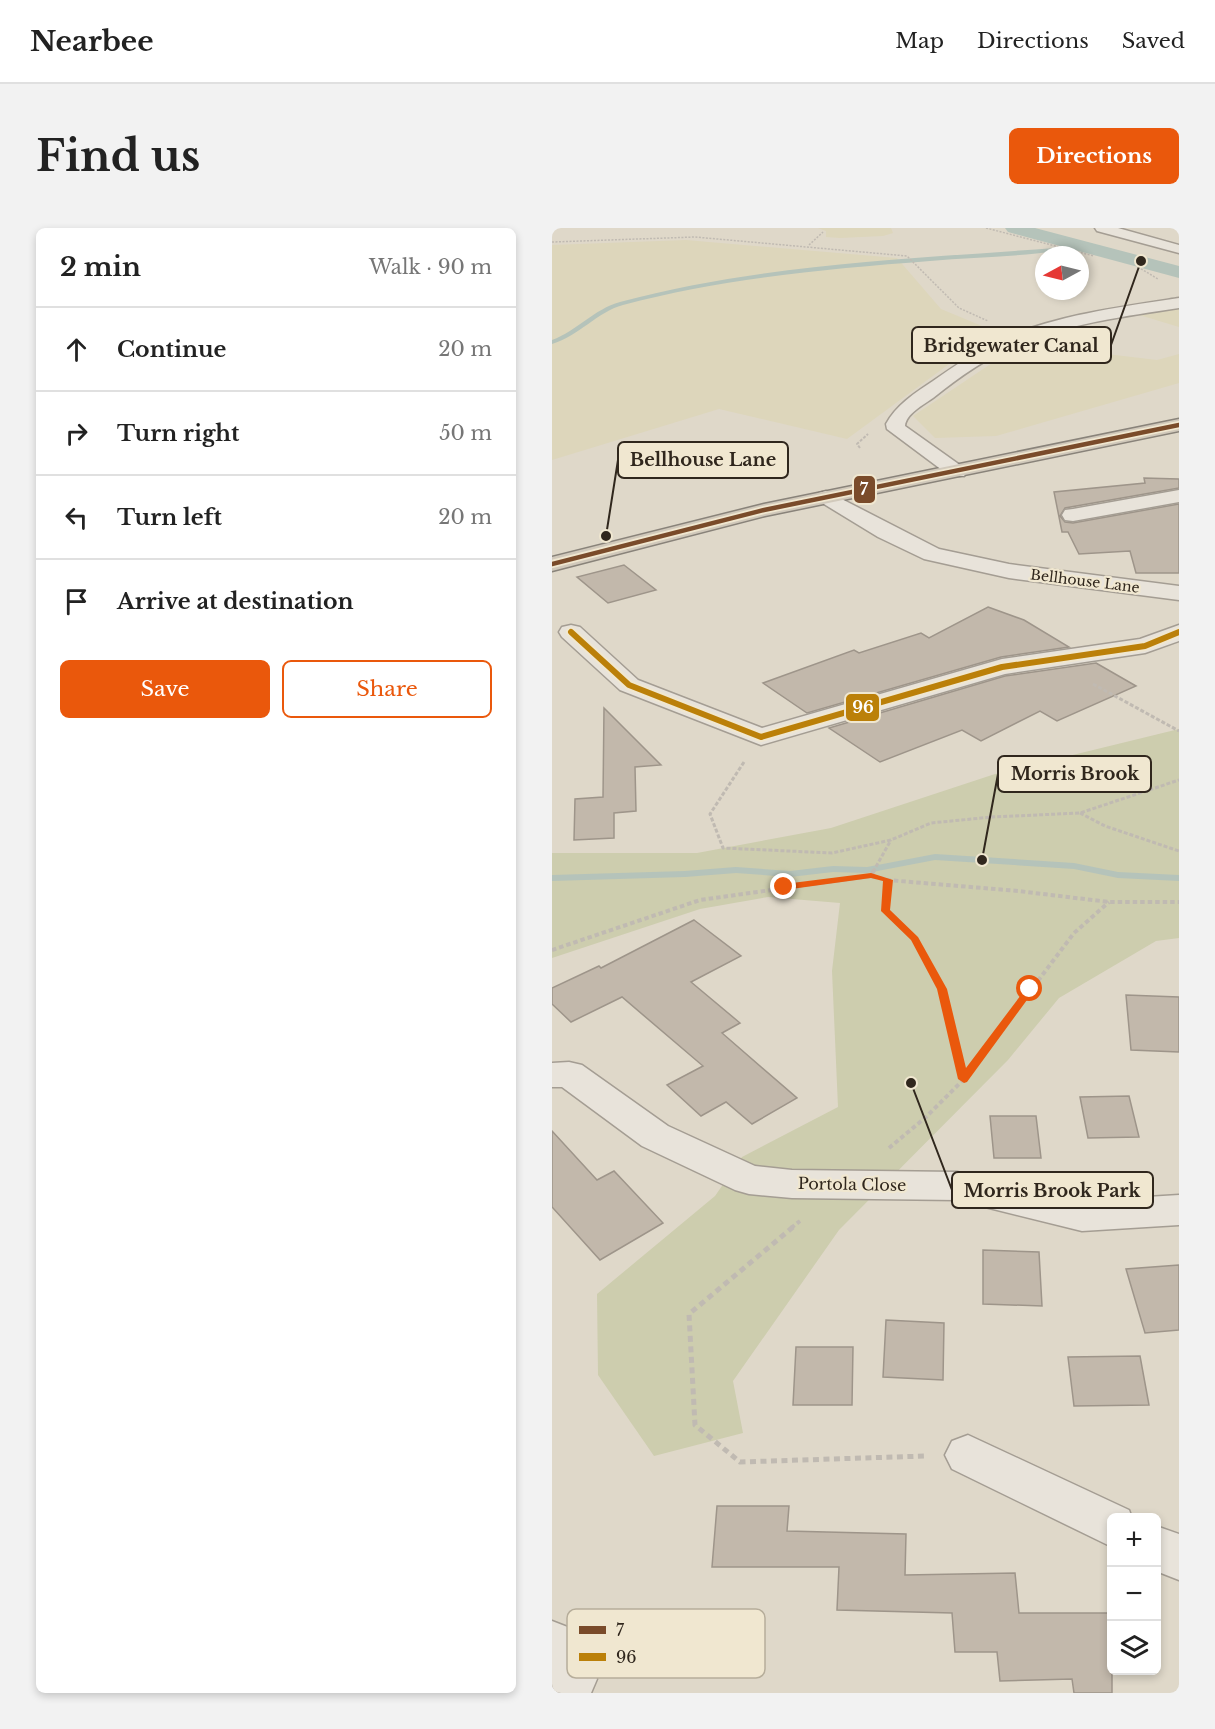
<!DOCTYPE html>
<html lang="en">
<head>
<meta charset="utf-8">
<style>
  body { margin:0; font-family:"Libre Baskerville",serif; background:#f2f2f2; color:#222 }
  .controls { position:absolute; right:18px; bottom:18px; display:grid; overflow:hidden; border-radius:9px; box-shadow:0 3px 9px #0003 }
  .controls button { width:54px; height:54px; display:grid; place-items:center; padding:0; border:0; border-bottom:2px solid #e0e0e0; background:#fff; color:#222; font:30px sans-serif }
  .compass { position:absolute; left:483px; top:18px; width:54px; height:54px; border-radius:50%; background:#fff; box-shadow:0 3px 9px #0003; rotate:263deg }
  .stop { position:absolute; width:18px; height:18px; margin:-14px; border:4px solid #ea580c; border-radius:50%; background:#fff }
  .stop.end { background:#ea580c; border-color:#fff; box-shadow:0 2px 6px #0008 }
  .list { margin:0; padding:0; list-style:none }
  h2 { display:flex; justify-content:space-between; align-items:center; height:78px; margin:0; padding:0 24px; font-size:26px }
  h2 small { font-size:20px; font-weight:400; color:#767676 }
  .list li { display:grid; grid-template-columns:39px 1fr auto; gap:18px; align-items:center; box-sizing:border-box; height:84px; padding:0 24px; border-top:2px solid #e0e0e0 }
  .list b { display:block; font-size:22px; white-space:nowrap }
  .list em { font-size:20px; font-style:normal; color:#767676 }
  .actions { display:flex; gap:12px; padding:18px 24px }
  .actions a { flex:1; padding:14px 0; border:2px solid #ea580c; border-radius:9px; text-align:center; font-size:21px; color:#ea580c }
  .actions .main { background:#ea580c; color:#fff }
  .icon { flex:none; width:33px; height:33px; fill:none; stroke:currentColor; stroke-width:2; stroke-linecap:round; stroke-linejoin:round }
  .map { position:relative; flex:none; width:627px; height:1465px; overflow:hidden; border-radius:9px }
  header { display:flex; align-items:center; gap:36px; box-sizing:border-box; height:84px; padding:0 30px; background:#fff; border-bottom:2px solid #e0e0e0 }
  header strong { font-size:28px }
  nav { display:flex; gap:33px; margin-inline-start:auto; font-size:21px }
  .intro { display:flex; align-items:center; justify-content:space-between; box-sizing:border-box; height:144px; padding:0 36px }
  h1 { margin:0; font-size:42px }
  .button { padding:15px 27px; border-radius:9px; background:#ea580c; color:#fff; font-size:21px; font-weight:700 }
  main { display:flex; gap:36px; padding:0 36px }
  aside { flex:1; background:#fff; border-radius:9px; box-shadow:0 3px 9px #0003 }
  .map>svg:first-child { display:block }
  .farmland { fill:#ddd6bb }
  .green { fill:#cdcdae }
  .lines { fill:none; stroke-linecap:round; stroke-linejoin:round }
  .stream { fill:#b5c3ba; fill-rule:evenodd }
  .canal { fill:#b5c3ba; fill-rule:evenodd }
  .building { fill:#c2b8ab; stroke:#9e958a; stroke-width:1.5 }
  .minor-casing { stroke:#a49d93; stroke-width:3 }
  .highway-casing { stroke:#89837a; stroke-width:3 }
  .path-far4 { stroke:#c0bab2; stroke-width:1.5; stroke-dasharray:2 1.5; stroke-linecap:butt }
  .path-far3 { stroke:#c0bab2; stroke-width:2; stroke-dasharray:3 1.5; stroke-linecap:butt }
  .path-far2 { stroke:#c0bab2; stroke-width:3; stroke-dasharray:4 2; stroke-linecap:butt }
  .path-far1 { stroke:#c0bab2; stroke-width:4; stroke-dasharray:4.5 3; stroke-linecap:butt }
  .path { stroke:#c0bab2; stroke-width:5; stroke-dasharray:6 4.5; stroke-linecap:butt }
  .minor { fill:#e8e3da; fill-rule:evenodd }
  .highway { fill:#d1c9bb; fill-rule:evenodd }
  .bus-1-casing { stroke:#f0e7d0; stroke-width:8 }
  .bus-2-casing { stroke:#f0e7d0; stroke-width:10 }
  .bus-1 { stroke:#7a4b2a; stroke-width:4.5 }
  .bus-2 { stroke:#bb8009; stroke-width:6 }
  .route { fill:#ea580c }
  .labels { text-anchor:middle; stroke-width:4.5; stroke-linejoin:round; paint-order:stroke }
  .far-street-label { font-size:14px; fill:#30271d; stroke:#f0e7d0 }
  .street-label { font-size:16px; fill:#30271d; stroke:#f0e7d0 }
  .key { fill:#f0e7d0; stroke:#b6ad9a; stroke-width:1.5 }
  .key-label { font-size:16px; fill:#30271d }
  .leader { fill:none; stroke:#30271d; stroke-width:2 }
  .callout-dot { fill:#30271d; stroke:#f0e7d0; stroke-width:2 }
  .callout { fill:#f0e7d0; stroke:#30271d; stroke-width:2 }
  .callout-label { font-size:18px; text-anchor:middle; font-weight:bold; fill:#30271d }
  .line-badge { stroke:#f0e7d0; stroke-width:2 }
  .badge-label { font-size:16px; text-anchor:middle; font-weight:bold; fill:#fff }
</style>
</head>
<body>
<header>
<strong>Nearbee</strong>
<nav><a>Map</a><a>Directions</a><a>Saved</a></nav>
</header>
<div class="intro"><h1>Find us</h1><a class="button">Directions</a></div>
<main>
<aside>
<h2>2 min<small>Walk · 90 m</small></h2>
<ul class="list">
<li><svg class="icon" aria-label="ahead" viewBox="0 0 24 24"><path d="M12 20V5M6 11l6-6 6 6"/></svg><div><b>Continue</b></div><em>20 m</em></li>
<li><svg class="icon" aria-label="right" viewBox="0 0 24 24"><path d="M7 20v-9h11M14 6l5 5-5 5"/></svg><div><b>Turn right</b></div><em>50 m</em></li>
<li><svg class="icon" aria-label="left" viewBox="0 0 24 24"><path d="M17 20v-9H6M10 6l-5 5 5 5"/></svg><div><b>Turn left</b></div><em>20 m</em></li>
<li><svg class="icon" aria-label="arrive" viewBox="0 0 24 24"><path d="M6 21V4h12l-3 4 3 4H6"/></svg><div><b>Arrive at destination</b></div></li>
</ul>
<div class="actions"><a class="main">Save</a><a>Share</a></div>
</aside>
<div class="map">
<svg width="627" height="1465" viewBox="0 0 627 1465">
  <rect width="100%" height="100%" fill="#dfd8c9"/>
  <!-- farmland -->
  <g class="farmland">
    <path d="M266,0h73l2,5 -10,3 -43,2 -14,-1v-6z"/>
    <path d="M134,12l211,18 44,51 53,22 -147,108 -128,-30 -167,51v-215z"/>
    <path d="M627,80v19l-43,-13z"/>
    <path d="M479,117l126,15 22,-6v29l-183,53 -61,2 -22,-22 94,-63z"/>
  </g>
  <!-- green -->
  <path class="green" d="M627,501v209l-23,3 -97,57 -51,62 -169,170 -106,151 10,52 -89,23 -56,-81 -1,-81 118,-98 27,-39 96,-50 -6,-136 8,-68 -72,-6 -68,12 -148,49v-105h145l134,-25 164,-54z"/>
  <g class="lines">
    <!-- stream -->
    <g class="stream">
      <path d="M503,20l2,3c-42,6 -85,6 -127,10 -103,8 -207,17 -307,44 -26,7 -44,31 -71,39v-4c25,-9 42,-31 68,-38 141,-38 290,-43 435,-54z"/>
      <path d="M383,626l139,9 44,9 61,3v6l-61,-3 -44,-9 -139,-9 -68,13 -34,-1 -43,5 -54,-4 -51,4 -133,4v-6l133,-4 51,-4 54,4 43,-5 34,1z"/>
    </g>
    <!-- canal -->
    <path class="canal" d="M453,0h30l144,38v12l-171,-46z"/>
  </g>
  <!-- building -->
  <g class="building">
    <path d="M592,250l35,1v9l-114,20 -5,8 5,6 8,1 106,-19v69h-43l-6,-22 -51,3 -11,-22h-6l-8,-40 91,-9z"/>
    <path d="M72,337l32,25 -48,13 -31,-26z"/>
    <path d="M436,379l36,13 45,27 -68,10 -194,56 -44,-30 91,-33 5,3 62,-20 8,5z"/>
    <path d="M544,435l40,23 -79,35 -17,-10 -59,30 -19,-11 -82,32 -51,-34 176,-52z"/>
    <path d="M52,480l57,57 -26,2 1,44 -22,2v25l-40,2 1,-41 28,-2z"/>
    <path d="M142,692l47,36 -50,26 49,41 -18,10 75,65 -45,26 -26,-22 -25,14 -34,-31 36,-19 -81,-69 -51,25 -19,-18v-16l47,-22 2,2z"/>
    <path d="M574,767l53,2v55l-48,-2z"/>
    <path d="M577,868l10,41 -51,1 -8,-41z"/>
    <path d="M438,888h46l5,42h-47z"/>
    <path d="M0,903l45,49 17,-9 49,52 -63,37 -48,-53z"/>
    <path d="M431,1022l56,2 3,54 -59,-2z"/>
    <path d="M627,1037v65l-34,3 -19,-64z"/>
    <path d="M334,1092l58,3 -1,57 -60,-3z"/>
    <path d="M244,1119h57l-1,58h-59z"/>
    <path d="M588,1128l9,49 -75,1 -6,-49z"/>
    <path d="M165,1278h72l-2,25 119,3 -1,41 110,-2 4,40h93v80h-38l-2,-14 -72,2 -3,-29h-42l-3,-39 -115,-3 2,-43h-127z"/>
  </g>
  <g class="lines">
    <!-- minor casing -->
    <g class="minor-casing">
      <g id="minor">
        <path d="M543,0h23l61,17v8l-82,-22z"/>
        <path d="M627,70v10c-53,8 -111,16 -161,36 -30,13 -59,33 -85,54 -10,7 -27,16 -28,28l59,42 3,4 -3,4h-14l-63,-47 -1,-5c10,-19 29,-31 47,-43 20,-14 40,-28 62,-39 56,-26 124,-35 184,-44z"/>
        <path d="M627,262v12l-106,19 -8,-1 -3,-5 3,-5 8,-1z"/>
        <path d="M274,263l113,58 70,15 170,22v14l-170,-22 -85,-19 -46,-22 -59,-36 -3,-4 3,-4z"/>
        <path d="M19,397l9,2 58,53 124,48 240,-69 138,-20 39,-14v16l-34,12 -140,21 -244,71 -141,-55 -58,-53 -3,-5 3,-5z"/>
        <path d="M17,834l13,3 86,61 87,40 37,4 165,2 125,29 97,-6v30l-97,6 -125,-31 -165,-2 -43,-4 -14,-4 -93,-44 -80,-59h-10v-24z"/>
        <path d="M416,1207l161,75 3,8h-20v29l-160,-78 -7,-14 7,-14z"/>
        <path d="M604,1298l23,8v46l-23,-9z"/>
        <path d="M0,1393l18,7 19,33 8,18 -6,14h-39z"/>
      </g>
    </g>
    <!-- highway casing -->
    <g class="highway-casing">
      <path id="highway" d="M627,191v12l-414,85 -213,55v-14l212,-53z"/>
    </g>
    <!-- path-far4 -->
    <g class="path-far4">
      <path d="M434,0l108,28"/>
      <path d="M0,14l143,-5 212,19 52,52 29,13"/>
      <path d="M257,17l14,-13"/>
      <path d="M586,39l20,12"/>
    </g>
    <!-- path-far3 -->
    <path class="path-far3" d="M308,220l-3,-4 11,-10"/>
    <!-- path-far2 -->
    <g class="path-far2">
      <path d="M541,456l86,47"/>
      <path d="M192,534l-34,52 13,34 109,5 59,-13 40,-17 61,-6 88,-4 99,-33"/>
      <path d="M528,585l25,13 74,25"/>
      <path d="M321,644l18,-32"/>
    </g>
    <!-- path-far1 -->
    <g class="path-far1">
      <path d="M322,642l-3,6 17,4 130,11 91,11h70"/>
      <path d="M336,652l-2,31 29,28 27,50 21,90"/>
      <path d="M0,722l148,-50 171,-24"/>
      <path d="M337,920l37,-31 38,-38 110,-146 35,-31"/>
      <path d="M239,1000l9,-7"/>
    </g>
    <!-- path -->
    <path class="path" d="M241,999l-104,87 6,111 45,37 185,-6"/>
    <!-- minor -->
    <use href="#minor" class="minor"/>
    <!-- highway -->
    <use href="#highway" class="highway"/>
    <!-- bus-1 casing -->
    <g class="bus-1-casing">
      <path id="bus-1" d="M0,336l212,-54 415,-85"/>
    </g>
    <!-- bus-2 casing -->
    <g class="bus-2-casing">
      <path id="bus-2" d="M19,404l58,53 132,52 241,-70 143,-21 34,-14"/>
    </g>
    <!-- bus-1 -->
    <use href="#bus-1" class="bus-1"/>
    <!-- bus-2 -->
    <use href="#bus-2" class="bus-2"/>
  </g>
  <!-- route -->
  <path class="route" d="M319,645l22,7 -3,30 28,27 29,52 19,79 61,-81h7l1,2 -68,93 -3,1 -6,-4 -21,-90 -26,-49 -30,-29 2,-30 -12,-3 -87,12 -5,-3 5,-3z"/>
  <g class="labels">
    <!-- far-street labels -->
    <g class="far-street-label">
      <text transform="translate(533 353) rotate(7)" y="5">Bellhouse Lane</text>
    </g>
    <!-- street labels -->
    <g class="street-label">
      <text transform="translate(300 956) rotate(1)" y="6">Portola Close</text>
    </g>
  </g>
  <!-- legend -->
  <rect x="15" y="1381" width="198" height="69" rx="9" class="key"/>
  <rect x="27" y="1398" width="27" height="8" fill="#7a4b2a"/>
  <rect x="27" y="1425" width="27" height="8" fill="#bb8009"/>
  <g class="key-label">
    <text x="64" y="1408">7</text>
    <text x="64" y="1435">96</text>
  </g>
  <!-- callouts -->
  <path class="leader" d="M589 33L559 117M54 308L66 232M430 632L446 546M359 855L400 962"/>
  <g class="callout-dot">
    <circle cx="589" cy="33" r="6"/>
    <circle cx="54" cy="308" r="6"/>
    <circle cx="430" cy="632" r="6"/>
    <circle cx="359" cy="855" r="6"/>
  </g>
  <g class="callout">
    <rect x="360" y="99" width="199" height="36" rx="6"/>
    <rect x="66" y="214" width="170" height="36" rx="6"/>
    <rect x="446" y="528" width="153" height="36" rx="6"/>
    <rect x="400" y="944" width="201" height="36" rx="6"/>
  </g>
  <g class="callout-label">
    <text x="459" y="124">Bridgewater Canal</text>
    <text x="151" y="238">Bellhouse Lane</text>
    <text x="523" y="552">Morris Brook</text>
    <text x="500" y="969">Morris Brook Park</text>
  </g>
  <g class="line-badge">
    <rect x="301" y="247" width="23" height="29" rx="6" fill="#7a4b2a"/>
    <rect x="293" y="465" width="35" height="29" rx="6" fill="#bb8009"/>
  </g>
  <g class="badge-label">
    <text x="312" y="267">7</text>
    <text x="311" y="485">96</text>
  </g>
</svg>
<div class="controls">
<button>+</button>
<button>−</button>
<button><svg class="icon" aria-label="layers" viewBox="0 0 24 24"><path d="M12 4l9 5-9 5-9-5zM3 14l9 5 9-5"/></svg></button>
</div>
<svg class="compass" viewBox="-18 -18 36 36"><path d="M0-13l5 13h-10z" fill="#e53935"/><path d="M0 13l5-13h-10z" fill="#767676"/></svg>
<div class="stop" style="left:478px;top:761px"></div>
<div class="stop end" style="left:232px;top:659px"></div>
</div>
</main>
</body>
</html>
